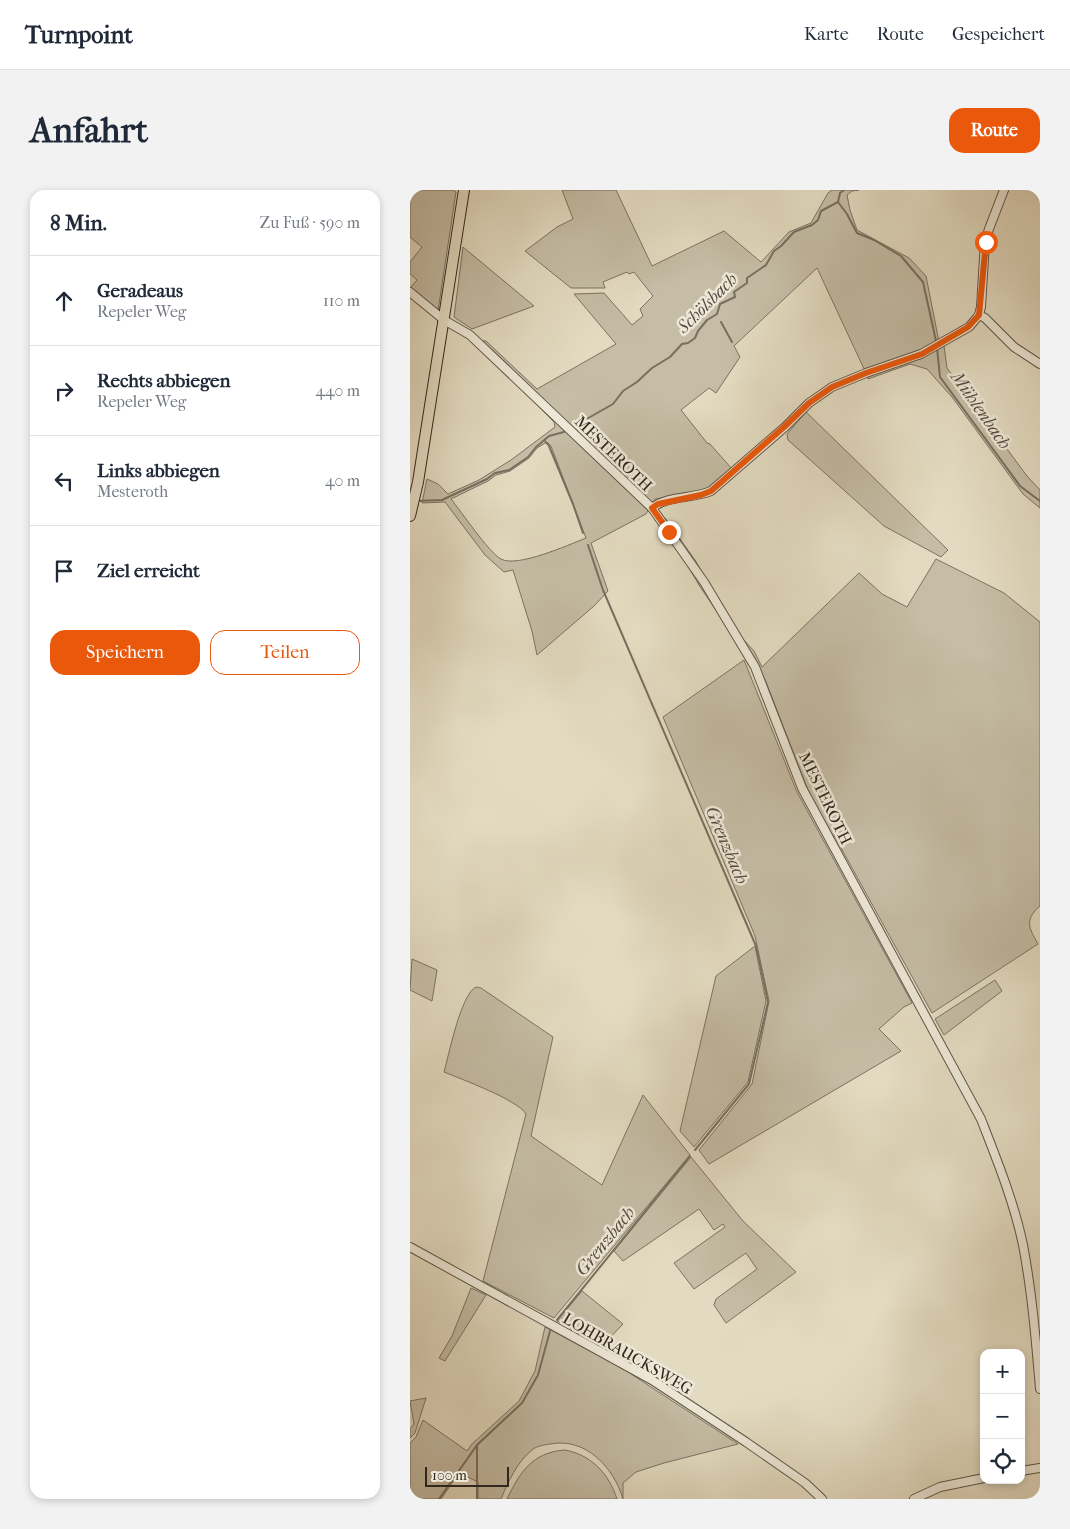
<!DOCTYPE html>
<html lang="de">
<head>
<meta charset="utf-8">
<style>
  body { margin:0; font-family:"IM FELL French Canon",serif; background:#f2f2f3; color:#1f2937 }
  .controls { position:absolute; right:15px; bottom:15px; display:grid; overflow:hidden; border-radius:10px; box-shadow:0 2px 8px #0003 }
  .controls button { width:45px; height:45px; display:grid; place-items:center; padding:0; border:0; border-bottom:1px solid #e0e1e3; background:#fff; color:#1f2937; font:25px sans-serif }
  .scale { position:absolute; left:15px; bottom:12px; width:84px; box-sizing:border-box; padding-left:5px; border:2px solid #332820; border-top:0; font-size:14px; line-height:18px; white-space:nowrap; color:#332820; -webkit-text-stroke:4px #ede8d7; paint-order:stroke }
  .stop { position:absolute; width:15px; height:15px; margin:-11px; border:4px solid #ea580c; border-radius:50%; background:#fff }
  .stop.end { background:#ea580c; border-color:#fff; box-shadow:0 1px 5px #0008 }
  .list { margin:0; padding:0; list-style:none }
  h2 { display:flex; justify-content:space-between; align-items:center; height:65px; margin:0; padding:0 20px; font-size:21px }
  h2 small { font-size:16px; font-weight:400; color:#747a83 }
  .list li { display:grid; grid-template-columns:32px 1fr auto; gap:15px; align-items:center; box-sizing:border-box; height:90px; padding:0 20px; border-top:1px solid #e0e1e3 }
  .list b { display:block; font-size:19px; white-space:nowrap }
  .list p { margin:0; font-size:16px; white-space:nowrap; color:#747a83 }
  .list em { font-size:16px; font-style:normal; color:#747a83 }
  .actions { display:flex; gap:10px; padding:15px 20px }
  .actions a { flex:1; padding:11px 0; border:1px solid #ea580c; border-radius:15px; text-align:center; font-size:18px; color:#ea580c }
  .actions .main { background:#ea580c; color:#fff }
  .icon { flex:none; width:28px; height:28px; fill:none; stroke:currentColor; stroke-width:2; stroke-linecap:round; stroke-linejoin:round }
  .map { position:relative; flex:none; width:630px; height:1309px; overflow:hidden; border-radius:15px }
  header { display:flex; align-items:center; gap:30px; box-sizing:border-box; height:70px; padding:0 25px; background:#fff; border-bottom:1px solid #e0e1e3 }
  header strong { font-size:24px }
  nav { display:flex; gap:28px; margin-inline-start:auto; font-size:18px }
  .intro { display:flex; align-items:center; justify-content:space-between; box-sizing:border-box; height:120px; padding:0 30px }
  h1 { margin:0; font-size:35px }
  .button { padding:12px 22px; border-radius:15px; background:#ea580c; color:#fff; font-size:18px; font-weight:700 }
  main { display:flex; gap:30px; padding:0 30px }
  aside { flex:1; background:#fff; border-radius:15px; box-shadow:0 2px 8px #0003 }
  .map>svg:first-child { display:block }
  .green { fill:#c5bda6; stroke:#7c7263; fill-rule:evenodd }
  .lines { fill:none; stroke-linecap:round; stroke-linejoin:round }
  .stream { stroke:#796f60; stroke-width:2 }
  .minor-casing { stroke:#5f5548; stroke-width:10 }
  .major-casing { stroke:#332820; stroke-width:12 }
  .minor { stroke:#ede8d7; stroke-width:8 }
  .major { stroke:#e3dbc1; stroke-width:10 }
  .route { stroke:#ea580c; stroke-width:6 }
  .labels { text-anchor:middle; stroke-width:5; stroke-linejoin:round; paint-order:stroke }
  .street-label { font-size:16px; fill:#332820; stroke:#ede8d7 }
  .water-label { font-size:18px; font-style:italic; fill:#564b40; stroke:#ede8d7 }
</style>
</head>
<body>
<header>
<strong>Turnpoint</strong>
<nav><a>Karte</a><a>Route</a><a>Gespeichert</a></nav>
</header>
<div class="intro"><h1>Anfahrt</h1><a class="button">Route</a></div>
<main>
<aside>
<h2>8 Min.<small>Zu Fuß · 590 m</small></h2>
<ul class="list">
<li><svg class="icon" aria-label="ahead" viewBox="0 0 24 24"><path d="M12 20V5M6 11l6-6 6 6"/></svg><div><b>Geradeaus</b><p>Repeler Weg</p></div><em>110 m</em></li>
<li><svg class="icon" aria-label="right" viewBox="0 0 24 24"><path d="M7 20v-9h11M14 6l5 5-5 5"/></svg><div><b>Rechts abbiegen</b><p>Repeler Weg</p></div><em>440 m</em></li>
<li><svg class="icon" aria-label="left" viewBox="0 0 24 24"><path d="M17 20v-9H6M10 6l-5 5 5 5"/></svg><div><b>Links abbiegen</b><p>Mesteroth</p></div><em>40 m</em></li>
<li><svg class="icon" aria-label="arrive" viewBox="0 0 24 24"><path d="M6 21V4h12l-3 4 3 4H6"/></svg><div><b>Ziel erreicht</b></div></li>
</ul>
<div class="actions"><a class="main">Speichern</a><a>Teilen</a></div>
</aside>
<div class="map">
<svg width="630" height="1309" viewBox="0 0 630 1309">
  <rect width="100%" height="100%" fill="#e3dbc1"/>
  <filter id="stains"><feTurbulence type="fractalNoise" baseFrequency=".004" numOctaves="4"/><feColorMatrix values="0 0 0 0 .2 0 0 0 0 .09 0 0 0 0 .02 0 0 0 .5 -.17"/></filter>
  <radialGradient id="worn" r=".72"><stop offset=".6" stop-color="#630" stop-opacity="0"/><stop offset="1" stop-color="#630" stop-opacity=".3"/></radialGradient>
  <!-- green -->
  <g class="green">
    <path d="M0,0h43l3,2 -18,119 -28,-23 7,-8 -7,-6v-12l12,-15 -12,-10z"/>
    <path d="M152,0h54l36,76 72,-35 37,31 28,-30 22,-9 17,-30 4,-3h27l-7,1 -5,4 3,15 7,20 52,28 17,18 13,66 5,4 3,22 80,108 13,14v18l-17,-14 -71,-97 -25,-28 -17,-5 -42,15 -1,-4 68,-24v-7l-16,9 -54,18 -48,-103 -83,78 6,11 -24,36 -7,-5 -28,22 26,33 3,1 22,25 -23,19 -9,4 -45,7 -9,15 -55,29 17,48 -14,15 -57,49 -5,-24 -19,-61 -9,2 -19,-17 -40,-53 -23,1 5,-24 11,5 10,10 31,-14 32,-20 44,-33 -1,-5 -56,-56 -17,-25h5l51,48 79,-45 -42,-50 30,-1 28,32 11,-9 -3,-7 13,-13 -19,-24 -5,2 -2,-2 -24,10 2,6h-34l-46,-37 32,-24 16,-8zM137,252l4,4 35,92c-18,7 -69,30 -85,21 -12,-6 -40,-48 -50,-60l37,-18 8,-6 14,-4 19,-13 8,-10z"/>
    <path d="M53,57l71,59 -62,23 -18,-12z"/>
    <path d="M396,222l142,138 -7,7 -57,-31 -96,-86 -1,-6z"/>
    <path d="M255,328l30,42 29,50 17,27 13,14 8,16 97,-94 23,21 25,13 29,-48 68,34 36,29v284c-16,14 -11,22 -2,38l-106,69 -97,-176 -5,-5 -22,-42 -42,-108 -12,-25 -18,-17 -37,-55 -30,-52 -11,-10z"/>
    <path d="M334,470l53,132 115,211 -8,4 -25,22 22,22 -192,113 -10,-14 53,-66 17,-83 -14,-65 -92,-219z"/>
    <path d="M345,756l11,55 -18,81 -54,65 -14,-16 36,-155z"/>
    <path d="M2,769l25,11 -5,31 -22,-11z"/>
    <path d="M585,790l7,11 -58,44 -9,-16z"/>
    <path d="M66,797l5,1 72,49 -22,99 71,49 41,-90 47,60 -136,163 -71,-37 43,-167c-8,-14 -65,-35 -82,-42 5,-18 17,-78 32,-85z"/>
    <path d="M281,967l52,64 53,51 -70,51 -12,-18 2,-6 41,-30 -11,-16 -52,36 -20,-26 51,-36 -2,-3 -9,6 -15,-21 -76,52 -9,-10z"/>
    <path d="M61,1098l15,7 -41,66 -6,-3 13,-22z"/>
    <path d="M172,1101l41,33 -20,21 -46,-24z"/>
    <path d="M135,1137l77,41 116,76 -74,19 -28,9 -13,11v16c-9,-31 -37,-62 -73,-55 -6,1 -14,2 -18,6 -15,12 -24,32 -31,49h-23v-17l-19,-9 -18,26h-31v-56l6,-6 7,-17 44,31 5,-7 47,-43 16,-30z"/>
    <path d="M16,1208l-11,35 -5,5v-9l4,-5 -4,-23z"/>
    <path d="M154,1260c27,4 45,24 53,49h-110c13,-27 25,-46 57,-49z"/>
  </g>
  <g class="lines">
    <!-- stream -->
    <g class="stream">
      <path d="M428,12l9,12 10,19 17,7 27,16 22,26 13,59"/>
      <path d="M311,132l11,20"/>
      <path d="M527,158l3,29 80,109 20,15"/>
      <path d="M166,235l37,-21 10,-13 14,-9 15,-14 18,-11 12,-13 6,-1 7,-5 3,-7 9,-11 10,-6 3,-10 15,-7 -1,-5 13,-9v-5l19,-13 8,-14 7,-5 13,-14 18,-7 6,-5 3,-9 17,-9 2,-9 4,-3"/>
      <path d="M135,251l4,5 24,58 10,29"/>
      <path d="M7,311l25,-1 45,-21 8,-6 14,-3 19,-13 8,-10 13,-11 15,-4"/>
      <path d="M178,355l15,45 153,356 12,56 -19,82 -54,66"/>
      <path d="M147,1130l133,-164"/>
      <path d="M29,1309l38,-54 45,-42 16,-28 12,-44"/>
      <path d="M67,1309v-53"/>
    </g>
    <!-- minor casing -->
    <g class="minor-casing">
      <g id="minor">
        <path d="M0,102l34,28 26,15 182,173 52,74 51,85 47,121 179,331c16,41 33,83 42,126 9,47 13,96 17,144"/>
        <path d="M569,125l6,3 29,29 26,17"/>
        <path d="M242,318c16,-13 41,-9 59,-17l74,-64 24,-24 23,-16 34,-14 55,-19 48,-27 6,-7 4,-5 2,-8 4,-65 4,-13 15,-39"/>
        <path d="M0,1057l242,133 94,62 59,41 17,16"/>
        <path d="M611,1281l19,-3"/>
        <path d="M504,1309l26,-12 44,-9"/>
      </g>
    </g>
    <!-- major casing -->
    <g class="major-casing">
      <path id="major" d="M0,326l8,-34 46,-292"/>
    </g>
    <!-- minor -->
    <use href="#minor" class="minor"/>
    <!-- major -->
    <use href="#major" class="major"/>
  </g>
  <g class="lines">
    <!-- route -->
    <path class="route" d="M259,342l-17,-24 6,-4 43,-9 10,-4 73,-64 25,-24 23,-16 34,-14 56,-19 46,-27 11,-12 7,-73"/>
  </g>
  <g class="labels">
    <!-- street labels -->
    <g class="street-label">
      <text transform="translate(204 263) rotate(44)" y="6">MESTEROTH</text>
      <text transform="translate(416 608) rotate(64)" y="6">MESTEROTH</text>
      <text transform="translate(218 1163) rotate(30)" y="6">LOHBRAUCKSWEG</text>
    </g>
    <!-- water labels -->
    <g class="water-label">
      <text transform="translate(297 113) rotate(-45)" y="6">Schölsbach</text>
      <text transform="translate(571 220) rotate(55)" y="6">Mühlenbach</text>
      <text transform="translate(317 655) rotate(67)" y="6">Grenzbach</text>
      <text transform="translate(195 1051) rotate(-51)" y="6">Grenzbach</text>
    </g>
  </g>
  <rect width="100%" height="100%" filter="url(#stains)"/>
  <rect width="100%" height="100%" fill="url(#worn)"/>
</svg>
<div class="controls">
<button>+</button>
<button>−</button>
<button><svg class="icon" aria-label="locate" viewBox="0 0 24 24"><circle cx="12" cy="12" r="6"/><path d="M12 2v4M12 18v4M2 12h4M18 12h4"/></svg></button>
</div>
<div class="scale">100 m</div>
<div class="stop" style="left:576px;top:52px"></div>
<div class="stop end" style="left:259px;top:342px"></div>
</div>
</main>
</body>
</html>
